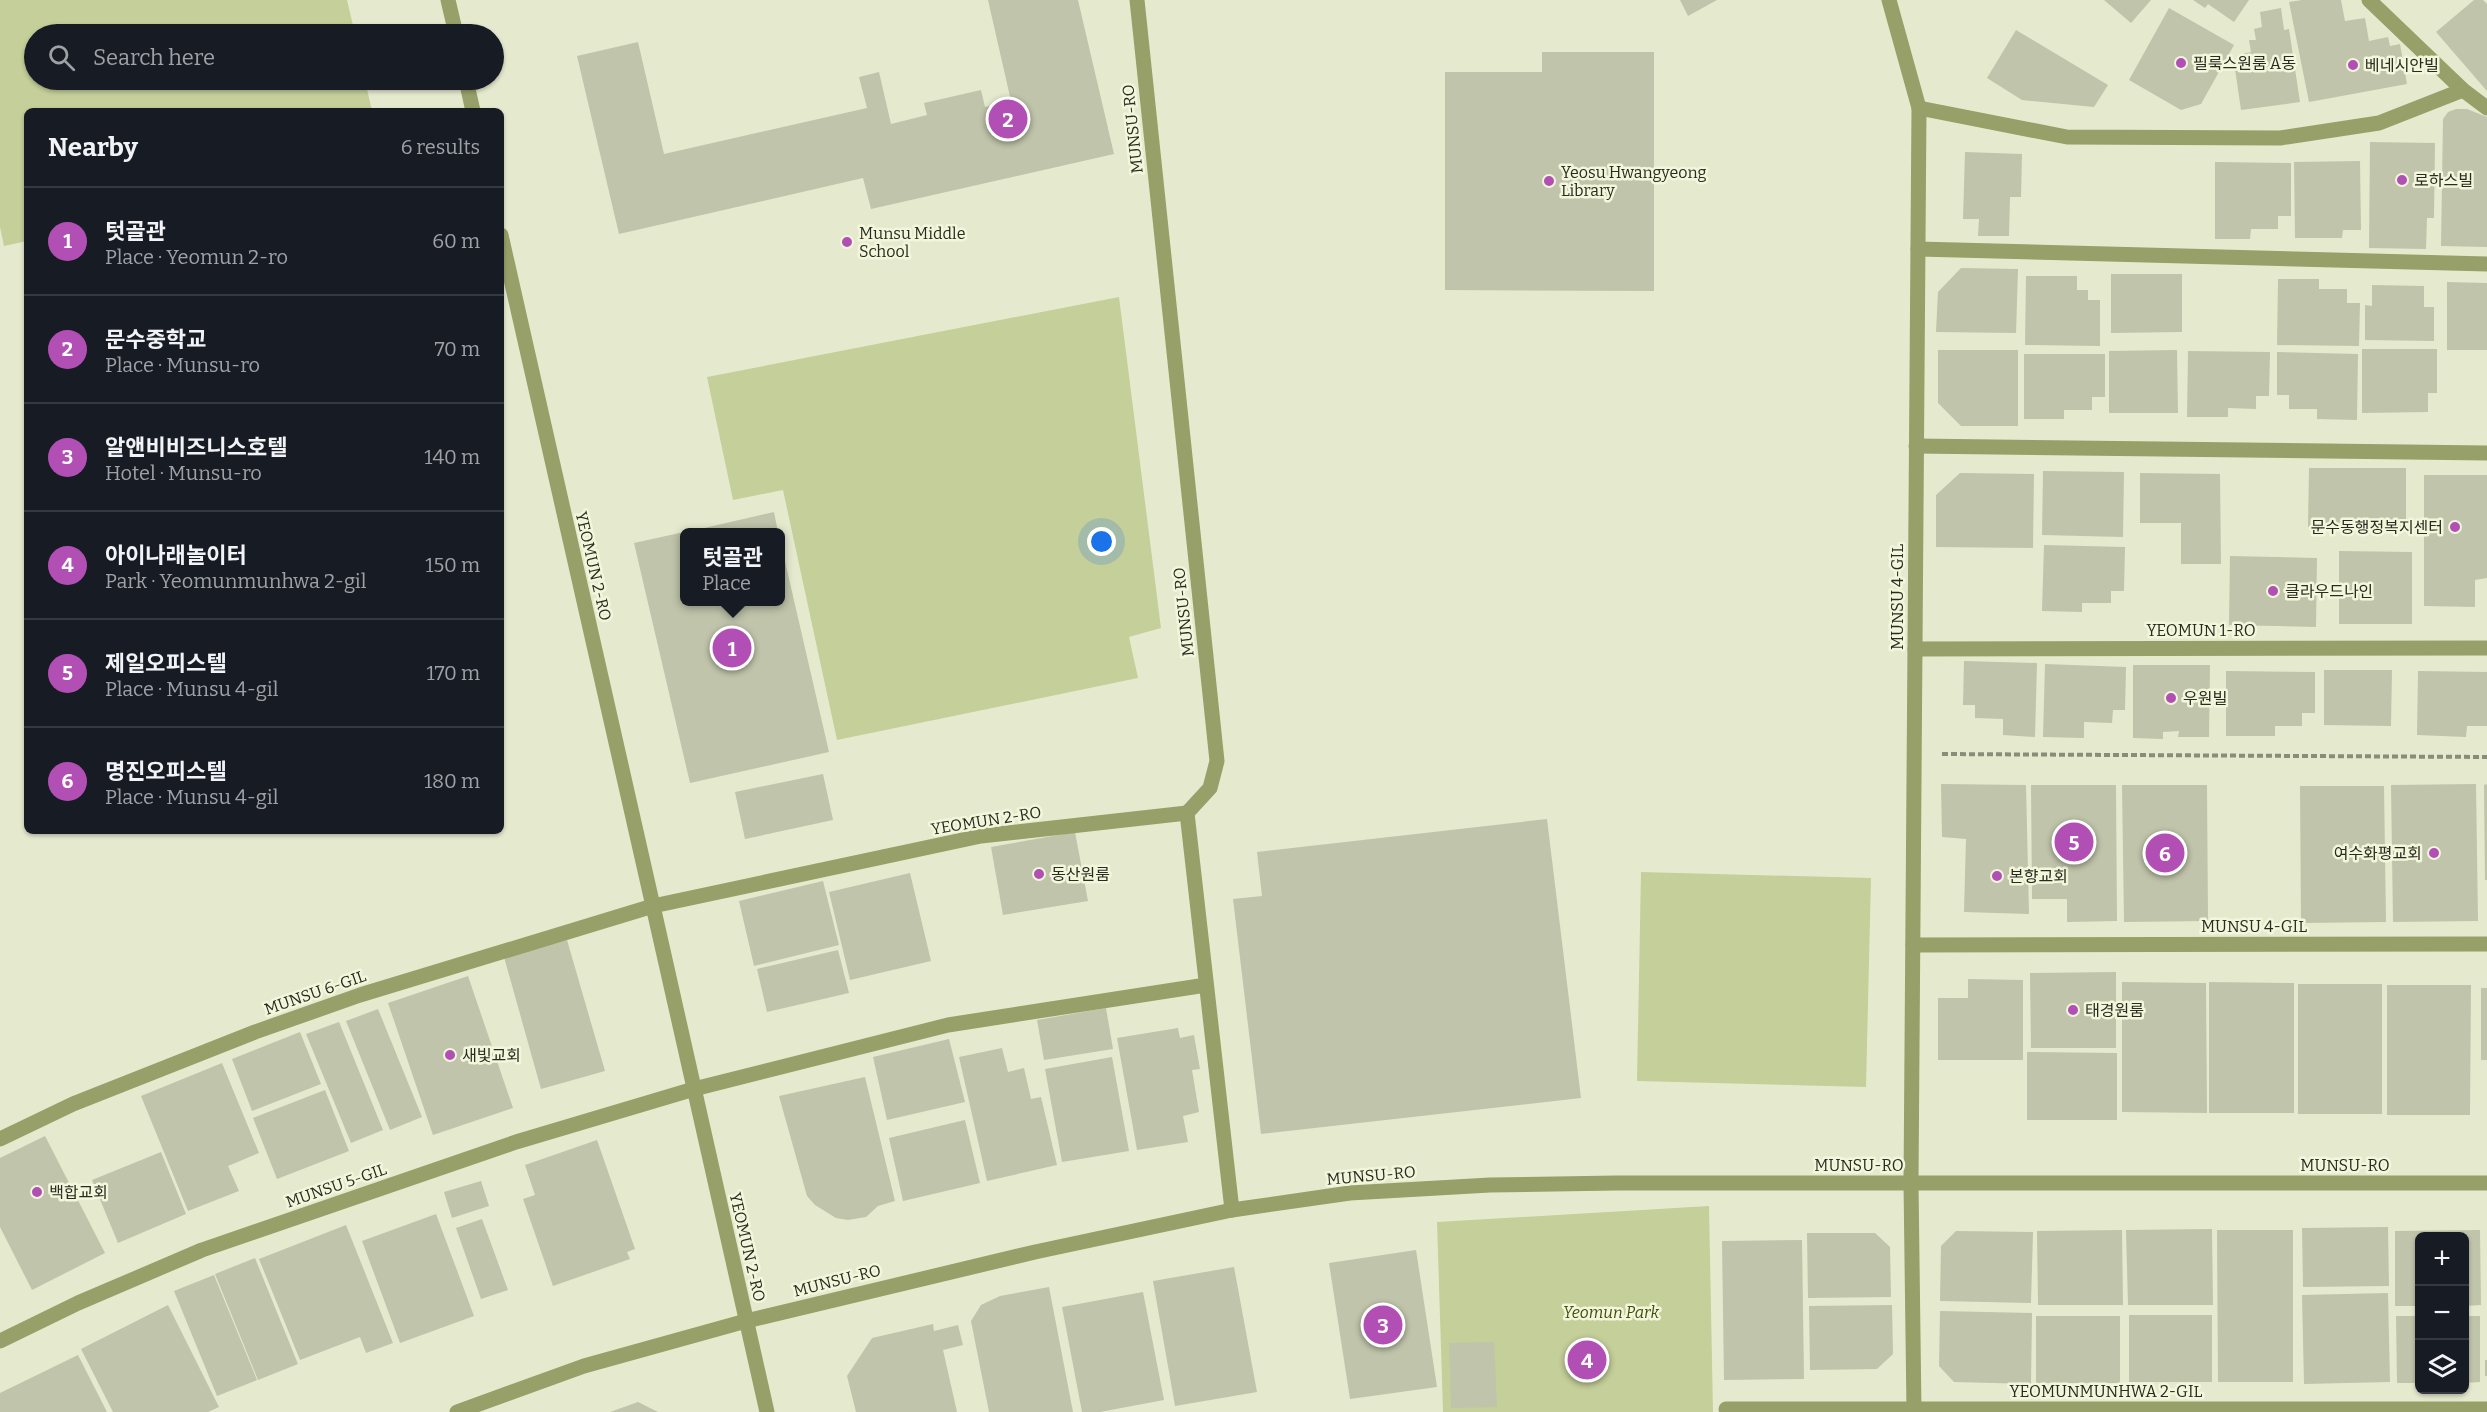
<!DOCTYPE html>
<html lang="en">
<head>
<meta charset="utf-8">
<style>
  body { margin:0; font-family:Bitter,"Noto Sans KR",serif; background:#20242c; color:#f1f3f6 }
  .controls { position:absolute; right:18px; bottom:18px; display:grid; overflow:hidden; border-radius:9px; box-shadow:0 2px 4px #0004 }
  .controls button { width:54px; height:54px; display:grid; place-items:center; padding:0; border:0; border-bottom:2px solid #363941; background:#171b24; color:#f1f3f6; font:30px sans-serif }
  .you { position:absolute; left:1102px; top:542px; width:21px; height:21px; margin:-15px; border:4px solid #fff; border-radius:50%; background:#1a73e8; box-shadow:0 0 0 9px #1a73e833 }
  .badge { display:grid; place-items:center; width:39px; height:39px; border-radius:50%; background:#b24fb5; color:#fff; font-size:20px; font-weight:700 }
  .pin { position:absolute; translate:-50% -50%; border:3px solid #fff; box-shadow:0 2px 6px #0006 }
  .popup { position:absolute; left:680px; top:528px; width:105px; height:78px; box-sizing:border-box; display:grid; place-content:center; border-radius:9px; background:#171b24; filter:drop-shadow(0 2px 4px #0005); font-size:20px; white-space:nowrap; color:#9ea1a6 }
  .popup b { font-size:22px; color:#f1f3f6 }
  .popup::after { content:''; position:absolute; left:50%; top:100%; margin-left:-12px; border:12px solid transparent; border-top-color:#171b24 }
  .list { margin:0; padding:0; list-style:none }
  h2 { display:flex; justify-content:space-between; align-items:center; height:78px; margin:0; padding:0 24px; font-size:26px }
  h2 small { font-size:20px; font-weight:400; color:#9ea1a6 }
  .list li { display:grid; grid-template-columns:39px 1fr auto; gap:18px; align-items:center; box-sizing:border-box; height:108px; padding:0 24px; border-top:2px solid #363941 }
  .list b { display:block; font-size:22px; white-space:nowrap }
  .list p { margin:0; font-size:20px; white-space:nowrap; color:#9ea1a6 }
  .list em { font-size:20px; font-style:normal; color:#9ea1a6 }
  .icon { flex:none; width:33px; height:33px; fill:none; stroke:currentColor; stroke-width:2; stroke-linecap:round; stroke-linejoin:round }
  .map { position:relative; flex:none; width:2487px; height:1412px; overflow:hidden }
  .search { position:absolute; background:#171b24; box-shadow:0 2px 4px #0004; left:24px; top:24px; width:480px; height:66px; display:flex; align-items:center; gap:15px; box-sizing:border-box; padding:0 21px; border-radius:33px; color:#9ea1a6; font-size:22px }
  .panel { position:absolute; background:#171b24; box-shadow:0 2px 4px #0004; left:24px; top:108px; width:480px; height:726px; border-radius:9px }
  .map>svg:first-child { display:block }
  .green { fill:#c5cf9a }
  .building { fill:#bfc4aa }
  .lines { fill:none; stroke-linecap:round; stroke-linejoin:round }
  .path { stroke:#898c79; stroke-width:4; stroke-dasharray:6 3; stroke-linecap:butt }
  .minor { stroke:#96a068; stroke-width:15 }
  .tertiary { stroke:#96a068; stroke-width:15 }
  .poi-dot { fill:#b24fb5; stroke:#f2f7dc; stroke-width:2 }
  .labels { text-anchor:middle; stroke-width:5; stroke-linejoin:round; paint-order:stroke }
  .poi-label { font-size:16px; fill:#292b21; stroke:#f2f7dc; text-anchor:start }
  .street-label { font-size:16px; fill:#292b21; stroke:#f2f7dc }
  .park-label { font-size:16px; font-style:italic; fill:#464d0d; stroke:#f2f7dc }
</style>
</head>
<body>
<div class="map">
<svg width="2487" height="1412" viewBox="0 0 2487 1412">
  <rect width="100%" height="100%" fill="#e5eacf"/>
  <!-- green -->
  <g class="green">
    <path d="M0,0h347l8,34h-321v46h331l7,31h-345v130l-23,5 -4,-19z"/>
    <path d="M1119,297l42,331 -32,9 9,41 -301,62 -54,-250 -50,10 -26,-123z"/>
    <path d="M1641,872l230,6 -5,209 -229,-6z"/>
    <path d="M1709,1206l4,206h-270l-6,-190z"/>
  </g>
  <!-- building -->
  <g class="building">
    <path d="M988,0h90l36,154 -243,55 -8,-31 -244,56 -42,-178 61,-14 26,112 203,-46 -8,-31 20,-5 12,52 36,-9 -3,-12 57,-13 4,17 26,-6z"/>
    <path d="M1680,0h37l-29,16z"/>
    <path d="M2104,0h47l-20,23z"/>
    <path d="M2193,0h56l-15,22 -26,-18 -3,4z"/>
    <path d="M2302,0h39l4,21 20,-3 4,23 19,-4 2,9 10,-2 7,40 -98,18 -20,-100z"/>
    <path d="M2474,0h9l4,4v87l-51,-59z"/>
    <path d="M2169,8l65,37 -33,59 -20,6 -52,-30z"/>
    <path d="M2281,8l3,22 5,-1 11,73 -59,8 -6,-41 7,-15 9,-2 -2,-12h7l-2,-11 8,-2 -2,-15z"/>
    <path d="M2016,30l92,55 -14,22 -72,-7 -35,-22z"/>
    <path d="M1542,52h112v239l-209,-1v-218h97z"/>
    <path d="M2456,109h11l20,8v130l-46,-1 2,-127 5,-7z"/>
    <path d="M2370,142l65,1 -1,75h-7l-1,31 -57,-1z"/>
    <path d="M1965,152l57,2 -1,43h-11l-1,39h-31l1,-17h-16z"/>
    <path d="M2360,161l1,69h-18l-1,8h-47l-1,-76z"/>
    <path d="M2215,162l76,1v53h-13v13h-27l-1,10h-35z"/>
    <path d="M1961,268l57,1 -2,64 -80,-1 2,-40z"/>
    <path d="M2111,274h71v58l-71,1z"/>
    <path d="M2026,276h51v14h11v10h12v46l-75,-1z"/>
    <path d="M2278,279h41v10h28v14h13l-1,43 -82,-1z"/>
    <path d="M2447,282l40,1v67h-40z"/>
    <path d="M2372,285l52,1v21h10v34l-69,-1v-35l7,1z"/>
    <path d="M2362,349h75v44h-9v19l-66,1z"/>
    <path d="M1938,350h80v76h-57l-23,-23z"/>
    <path d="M2177,350l1,63h-69v-62z"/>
    <path d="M2188,351l82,1 -1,44h-13v13l-28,-1v9h-41z"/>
    <path d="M2277,352l81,2 -1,66 -40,-1v-10h-28v-14h-12z"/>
    <path d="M2024,354h81v43h-13v13h-28v9h-40z"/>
    <path d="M2309,468h97v59h-98z"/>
    <path d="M2043,471l81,1 -1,65 -81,-2z"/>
    <path d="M1960,473l74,1 -1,74 -97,-1v-52z"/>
    <path d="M2140,473l80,1 1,90h-40v-41h-41z"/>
    <path d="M2424,475h63v103l-12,2v27l-51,-1z"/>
    <path d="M774,512l4,20h-91z"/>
    <path d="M684,532v70h96l1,-58 48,208 -139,31 -56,-240z"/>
    <path d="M2044,545l81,2 -1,44h-13v12h-29v9l-40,-1z"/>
    <path d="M2339,551l73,1v72h-73z"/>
    <path d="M2230,556l87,2 -1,69 -87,-2z"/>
    <path d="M1964,661l73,2 -2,74 -32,-2v-16l-28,-1v-13h-12z"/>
    <path d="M2045,664l81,3 -1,43h-12l-1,13 -28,-1v16l-41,-1z"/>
    <path d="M2133,665h77l-1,72h-31l1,-6 -16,1v7l-30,-1z"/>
    <path d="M2324,670h68l-1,56 -67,-1z"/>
    <path d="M2226,671l89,1v41h-13v13h-27v10h-49z"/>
    <path d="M2418,671l69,1v54h-20l-1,11 -49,-2z"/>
    <path d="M823,774l10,46 -88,19 -10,-47z"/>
    <path d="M1941,784l85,1 3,129 -65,-2 2,-73 -24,-2z"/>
    <path d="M2476,784l2,137 -85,1 -2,-137z"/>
    <path d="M2487,784v96h-2l-1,-95z"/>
    <path d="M2031,785h85l1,136 -50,1v-23h-35z"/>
    <path d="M2122,785h85l1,136 -84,1z"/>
    <path d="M2300,786h84l2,136 -85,1z"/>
    <path d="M1547,819l34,279 -320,36 -28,-235 29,-3 -5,-44z"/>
    <path d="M1075,832l13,69 -85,14 -12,-68z"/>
    <path d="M910,873l21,88 -81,19 -21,-88z"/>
    <path d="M823,881l16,64 -85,21 -15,-65z"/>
    <path d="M567,940l38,131 -64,18 -37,-132z"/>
    <path d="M838,950l11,43 -82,19 -10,-43z"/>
    <path d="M2116,972v76h-85l-1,-75z"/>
    <path d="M468,976l45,132 -80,27 -45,-132z"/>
    <path d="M1968,979l55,1v80h-85v-62h30z"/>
    <path d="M2122,982l84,1 1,130 -85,-1z"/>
    <path d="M2209,982l85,1v130h-85z"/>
    <rect x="2298" y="984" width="84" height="130"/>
    <path d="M2387,985h84l-1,130h-83z"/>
    <rect x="2481" y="988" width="6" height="72"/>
    <path d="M1106,1008l7,41 -69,11 -7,-40z"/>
    <path d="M378,1009l44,108 -32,13 -44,-109z"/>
    <path d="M339,1022l44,108 -32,13 -45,-109z"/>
    <path d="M1178,1028l2,10 14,-3 6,34 -8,1 7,42 -16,4 5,26 -51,8 -20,-112z"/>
    <path d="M300,1032l21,52 -69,27 -20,-52z"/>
    <path d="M949,1039l16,63 -78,18 -14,-63z"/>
    <path d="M1002,1048l6,24 16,-4 7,31 10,-2 16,68 -70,16 -28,-124z"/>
    <path d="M2027,1052l90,1v67h-90z"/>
    <path d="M1112,1057l17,94 -67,11 -17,-93z"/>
    <path d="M222,1063l37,90 -31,13 11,25 -51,20 -47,-115z"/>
    <path d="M865,1077l30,124 -17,5 -12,11 -18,3 -12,-2 -21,-13 -8,-9 -28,-100z"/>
    <path d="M325,1090l24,61 -72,28 -24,-61z"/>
    <path d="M965,1120l15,63 -77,18 -14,-63z"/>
    <path d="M45,1136l60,117 -73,37 -32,-63v-69z"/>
    <path d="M597,1140l38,109 -8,3 3,7 -77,27 -30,-87 12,-4 -10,-30z"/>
    <path d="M161,1152l25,62 -68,29 -26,-63z"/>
    <path d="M481,1181l8,25 -37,12 -8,-26z"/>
    <path d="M436,1214l38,102 -74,27 -38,-102z"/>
    <path d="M482,1219l26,71 -27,9 -25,-71z"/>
    <path d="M346,1225l47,118 -27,10 -6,-16 -60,23 -41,-101z"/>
    <path d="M2388,1227l1,59 -86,1 -1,-59z"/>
    <path d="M2212,1229l1,76h-85l-2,-75z"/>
    <path d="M2122,1230l1,75h-85l-1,-74z"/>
    <path d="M2217,1230h76v152h-75z"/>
    <path d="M2480,1230l1,75 -17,1v-70h-44v70h-25v-75z"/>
    <path d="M1956,1231l77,1 -2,71 -91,-2 1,-55z"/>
    <path d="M1807,1233h68l15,14 1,50 -83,1z"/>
    <path d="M1802,1240l2,139 -80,1 -2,-139z"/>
    <path d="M1416,1250l21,137 -87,12 -21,-136z"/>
    <path d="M255,1258l43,106 -40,16 -43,-106z"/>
    <path d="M1234,1267l23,125 -82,14 -22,-125z"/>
    <path d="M214,1275l43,105 -40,16 -43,-105z"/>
    <path d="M1049,1287l24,125h-84l-18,-91 10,-16 19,-9z"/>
    <path d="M1143,1292l21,108 -64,12h-18l-20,-105z"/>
    <path d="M2388,1293l2,89 -86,2 -2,-89z"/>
    <path d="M168,1305l51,102 -11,5h-95l-32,-63z"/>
    <path d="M1892,1305l1,49 -16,15 -67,1 -1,-64z"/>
    <path d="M1940,1311l92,2 -1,71 -77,-2 -15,-16z"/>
    <rect x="2129" y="1315" width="83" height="67"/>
    <rect x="2036" y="1316" width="84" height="67"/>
    <path d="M2396,1316h24v67h-23z"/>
    <path d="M2464,1316h16v66l-16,1z"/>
    <path d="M933,1324l1,7 24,-6 5,20 -20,5 14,62h-101l-9,-36 25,-38z"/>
    <path d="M1494,1342l3,65 -46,1 -2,-65z"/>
    <path d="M78,1355l29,57h-107v-19z"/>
    <rect x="2485" y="1360" width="2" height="16"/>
    <path d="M638,1402l20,10h-48z"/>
  </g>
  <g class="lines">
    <!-- path -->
    <path class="path" d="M1942,754l545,3"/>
    <!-- minor -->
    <g class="minor">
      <path d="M448,0l8,34"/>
      <path d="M1137,0l80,761 -7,27 -23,25"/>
      <path d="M1889,0l30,108 -8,1075 3,229"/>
      <path d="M2369,0l94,90 24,18"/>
      <path d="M466,80l7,31"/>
      <path d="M1919,108l148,29 213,1 99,-15 84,-33"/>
      <path d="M501,235l152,671"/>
      <path d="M1918,249l569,15"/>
      <path d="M1916,446l571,7"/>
      <path d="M1915,649l572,-1"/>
      <path d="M1187,813l45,397"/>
      <path d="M1913,945l574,-1"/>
      <path d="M0,1139l73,-35 182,-72 105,-37 293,-89 328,-70 206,-23"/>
      <path d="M0,1341l78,-38 124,-53 314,-108 178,-53 254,-64 258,-40"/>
      <path d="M1726,1409h761"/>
    </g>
    <!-- tertiary -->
    <g class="tertiary">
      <path d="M653,906l114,506"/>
      <path d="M457,1412l127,-46 162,-45 289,-69 197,-42 118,-17 140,-8 127,-2h870"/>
    </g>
  </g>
  <!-- markers -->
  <g class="poi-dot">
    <circle cx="2181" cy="63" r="6"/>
    <circle cx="2353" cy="65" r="6"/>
    <circle cx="2402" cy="180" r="6"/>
    <circle cx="1549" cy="181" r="6"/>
    <circle cx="847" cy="242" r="6"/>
    <circle cx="2455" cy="527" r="6"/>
    <circle cx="2273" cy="591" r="6"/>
    <circle cx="2171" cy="698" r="6"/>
    <circle cx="2434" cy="853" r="6"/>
    <circle cx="1039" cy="874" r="6"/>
    <circle cx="1997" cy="876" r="6"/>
    <circle cx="2073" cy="1010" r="6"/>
    <circle cx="450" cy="1055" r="6"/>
    <circle cx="37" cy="1192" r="6"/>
  </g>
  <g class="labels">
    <!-- poi labels -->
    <g class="poi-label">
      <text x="2193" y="69">필룩스원룸 A동</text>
      <text x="2365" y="71">베네시안빌</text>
      <text x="1561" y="178">Yeosu Hwangyeong<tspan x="1561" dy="18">Library</tspan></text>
      <text x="2414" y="186">로하스빌</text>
      <text x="859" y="239">Munsu Middle<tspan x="859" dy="18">School</tspan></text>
      <text x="2443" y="533" text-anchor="end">문수동행정복지센터</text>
      <text x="2285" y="597">클라우드나인</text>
      <text x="2183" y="704">우원빌</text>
      <text x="2422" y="859" text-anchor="end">여수화평교회</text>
      <text x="1051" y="880">동산원룸</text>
      <text x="2009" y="882">본향교회</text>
      <text x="2085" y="1016">태경원룸</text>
      <text x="462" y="1061">새빛교회</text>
      <text x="49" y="1198">백합교회</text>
    </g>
    <!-- street labels -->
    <g class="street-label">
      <text transform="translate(1132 129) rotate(-96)" y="6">MUNSU-RO</text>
      <text transform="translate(594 566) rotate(77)" y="6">YEOMUN 2-RO</text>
      <text transform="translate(1897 597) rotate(-90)" y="6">MUNSU 4-GIL</text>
      <text transform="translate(1183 612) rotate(-96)" y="6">MUNSU-RO</text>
      <text x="2201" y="636">YEOMUN 1-RO</text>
      <text transform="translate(986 820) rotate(-9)" y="6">YEOMUN 2-RO</text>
      <text x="2254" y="932">MUNSU 4-GIL</text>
      <text transform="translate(315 992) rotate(-19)" y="6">MUNSU 6-GIL</text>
      <text x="1859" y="1171">MUNSU-RO</text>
      <text x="2345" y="1171">MUNSU-RO</text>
      <text transform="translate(1371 1175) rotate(-5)" y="6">MUNSU-RO</text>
      <text transform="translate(336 1185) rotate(-19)" y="6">MUNSU 5-GIL</text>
      <text transform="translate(748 1247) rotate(77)" y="6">YEOMUN 2-RO</text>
      <text transform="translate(837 1280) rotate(-14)" y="6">MUNSU-RO</text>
      <text x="2106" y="1397">YEOMUNMUNHWA 2-GIL</text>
    </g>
    <!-- park labels -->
    <g class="park-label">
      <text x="1611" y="1318">Yeomun Park</text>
    </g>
  </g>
</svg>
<div class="controls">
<button>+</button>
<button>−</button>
<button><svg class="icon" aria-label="layers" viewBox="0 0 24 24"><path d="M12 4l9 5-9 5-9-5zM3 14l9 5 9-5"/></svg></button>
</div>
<div class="you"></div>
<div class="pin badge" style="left:732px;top:648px">1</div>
<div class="popup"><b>텃골관</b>Place</div>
<div class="pin badge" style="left:1008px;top:119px">2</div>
<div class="pin badge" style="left:1383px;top:1325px">3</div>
<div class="pin badge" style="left:1587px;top:1360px">4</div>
<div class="pin badge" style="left:2074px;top:842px">5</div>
<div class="pin badge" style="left:2165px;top:853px">6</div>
<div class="search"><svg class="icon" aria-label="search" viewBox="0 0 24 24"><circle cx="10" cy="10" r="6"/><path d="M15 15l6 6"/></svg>Search here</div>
<section class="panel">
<h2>Nearby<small>6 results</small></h2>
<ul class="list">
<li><span class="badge">1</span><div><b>텃골관</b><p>Place · Yeomun 2-ro</p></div><em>60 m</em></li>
<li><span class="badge">2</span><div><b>문수중학교</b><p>Place · Munsu-ro</p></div><em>70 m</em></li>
<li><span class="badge">3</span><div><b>알앤비비즈니스호텔</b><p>Hotel · Munsu-ro</p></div><em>140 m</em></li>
<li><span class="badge">4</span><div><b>아이나래놀이터</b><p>Park · Yeomunmunhwa 2-gil</p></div><em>150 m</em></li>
<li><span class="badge">5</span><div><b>제일오피스텔</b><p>Place · Munsu 4-gil</p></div><em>170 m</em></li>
<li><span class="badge">6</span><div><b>명진오피스텔</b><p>Place · Munsu 4-gil</p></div><em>180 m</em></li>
</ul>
</section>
</div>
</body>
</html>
